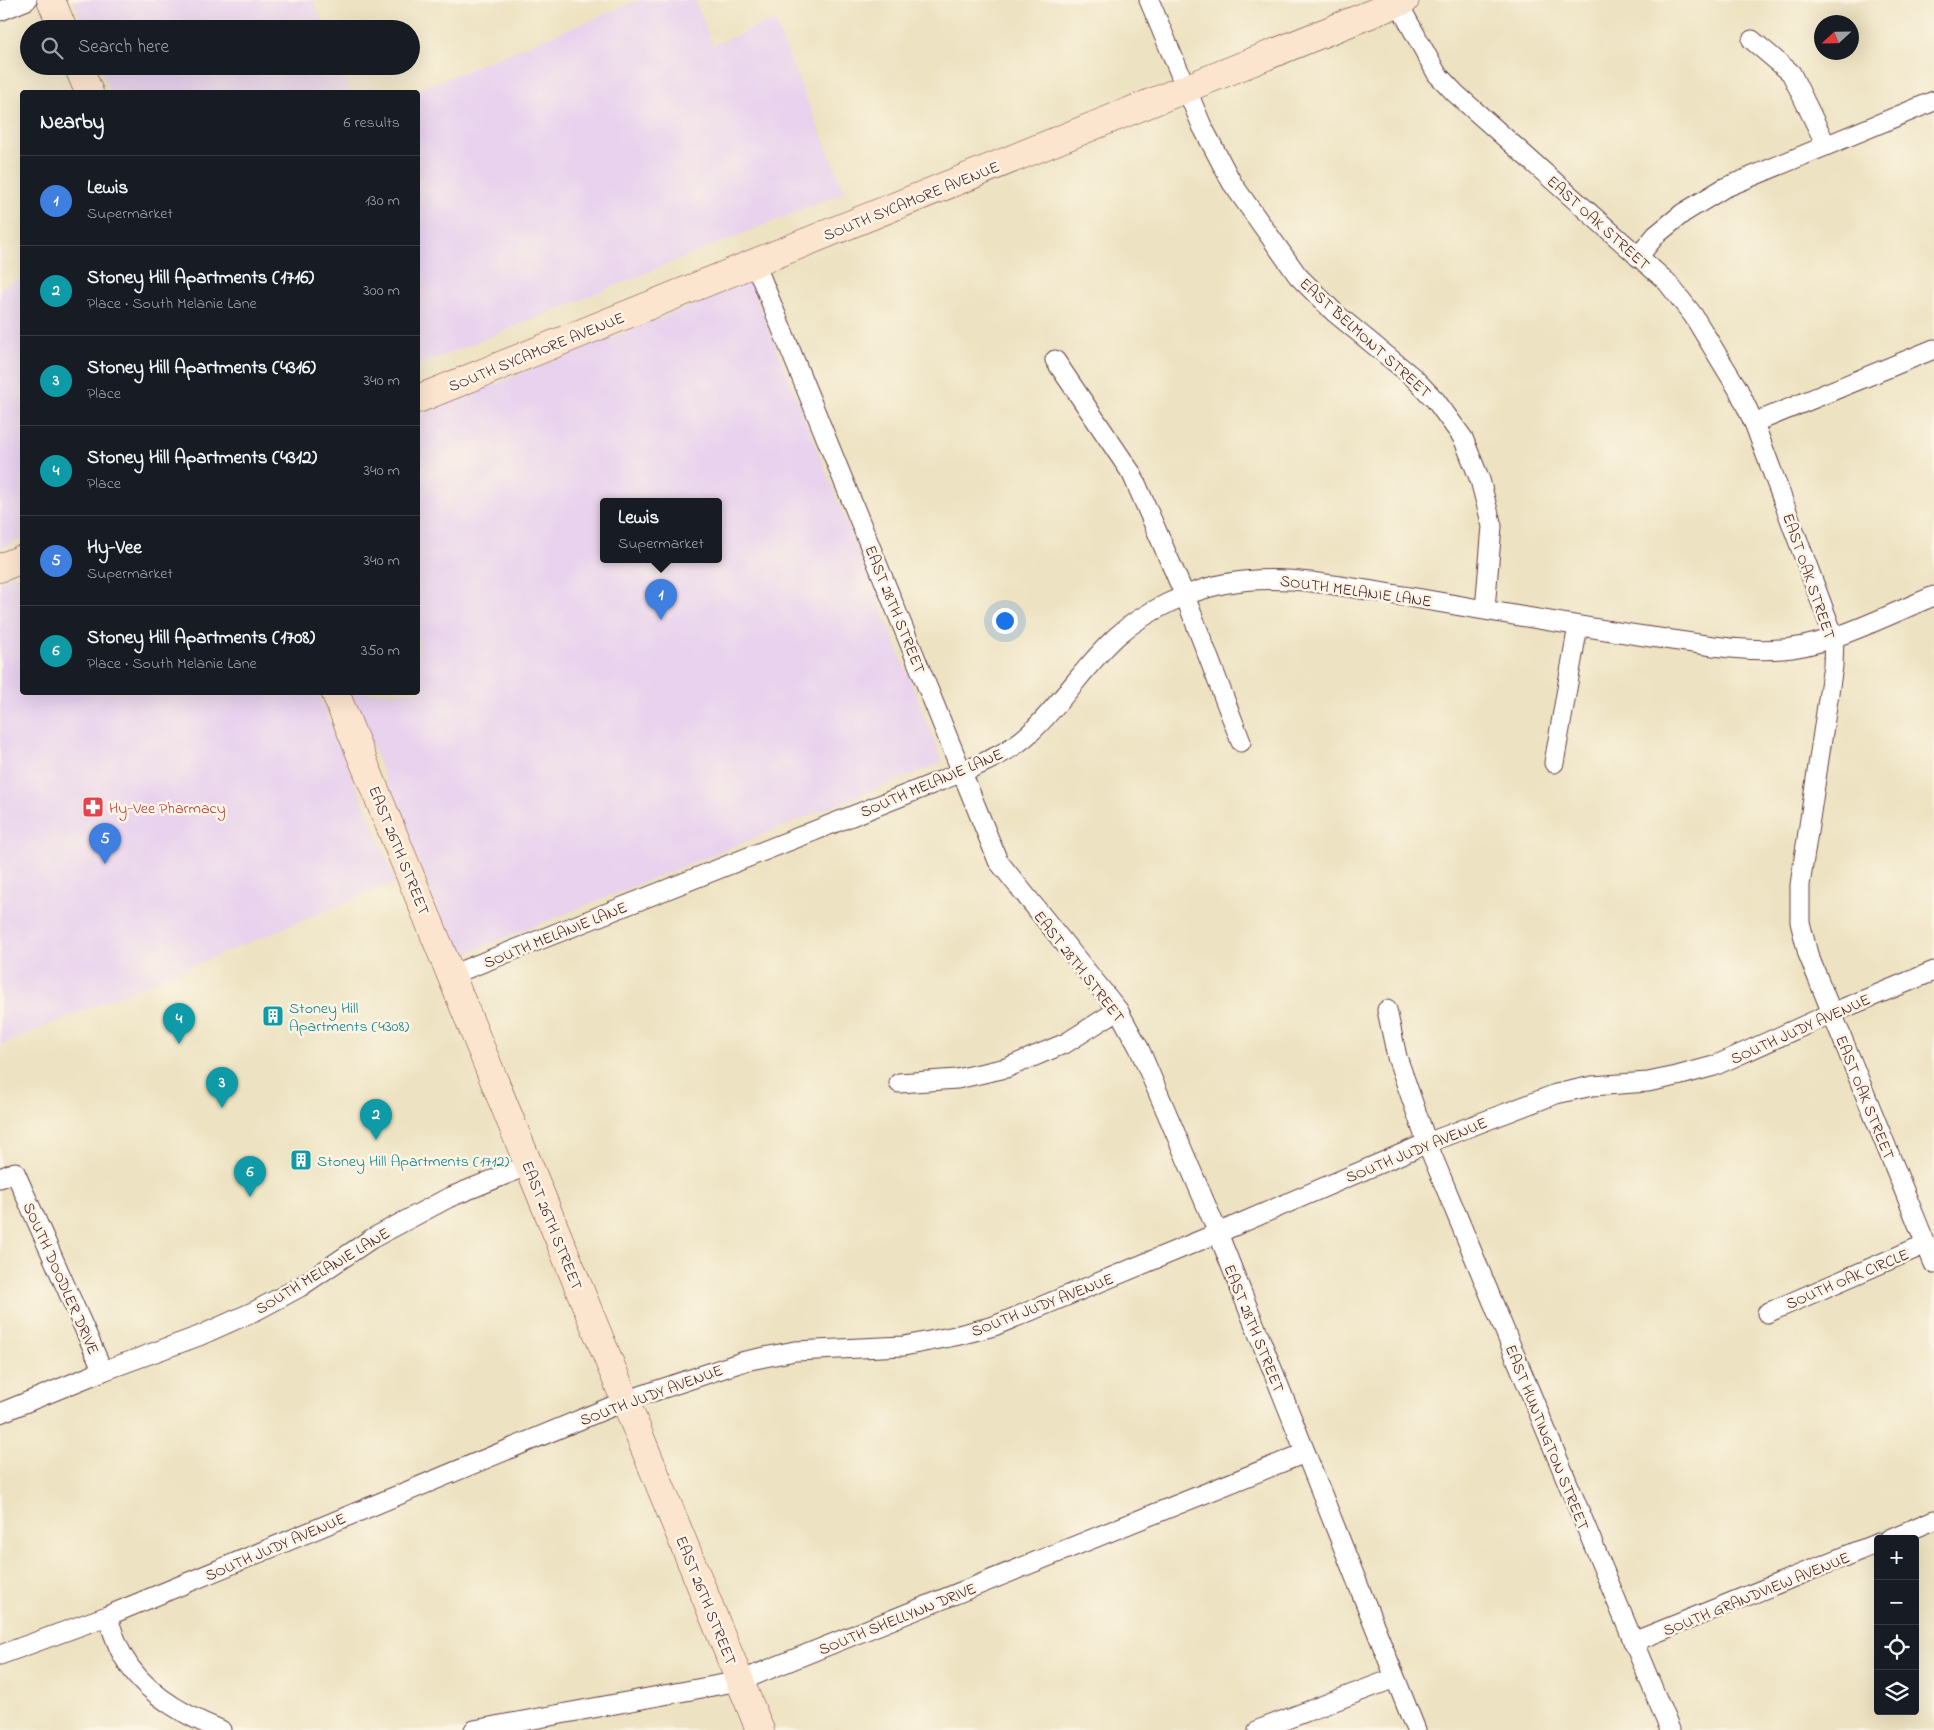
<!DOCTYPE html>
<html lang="en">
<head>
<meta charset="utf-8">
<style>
  body { margin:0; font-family:"Indie Flower",sans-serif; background:#20242c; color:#f1f3f6 }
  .controls { position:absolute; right:15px; bottom:15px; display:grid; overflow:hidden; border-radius:5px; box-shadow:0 5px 20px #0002 }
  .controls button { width:45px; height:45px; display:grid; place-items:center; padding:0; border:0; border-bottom:1px solid #363941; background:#171b24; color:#f1f3f6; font:25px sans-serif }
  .compass { position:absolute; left:1814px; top:15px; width:45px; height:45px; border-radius:50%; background:#171b24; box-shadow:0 5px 20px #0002; rotate:248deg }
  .you { position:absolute; left:1004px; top:620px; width:18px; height:18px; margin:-12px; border:4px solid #fff; border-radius:50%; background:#1a73e8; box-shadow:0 0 0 8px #1a73e833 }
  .badge { display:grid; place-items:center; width:32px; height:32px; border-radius:50%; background:#d1495b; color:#fff; font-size:16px; font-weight:700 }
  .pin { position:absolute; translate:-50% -41px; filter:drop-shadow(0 1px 2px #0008) }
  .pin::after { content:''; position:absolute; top:26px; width:18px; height:15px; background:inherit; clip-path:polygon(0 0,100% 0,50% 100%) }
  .popup { position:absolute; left:600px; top:498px; width:122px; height:65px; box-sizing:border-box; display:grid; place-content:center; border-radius:5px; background:#171b24; filter:drop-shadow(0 1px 4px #0005); font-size:16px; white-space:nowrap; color:#9ea1a6 }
  .popup b { font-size:19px; color:#f1f3f6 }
  .popup::after { content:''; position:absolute; left:50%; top:100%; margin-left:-10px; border:10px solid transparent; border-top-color:#171b24 }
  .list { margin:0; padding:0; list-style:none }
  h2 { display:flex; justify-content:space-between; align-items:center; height:65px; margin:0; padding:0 20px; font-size:21px }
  h2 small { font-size:16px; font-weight:400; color:#9ea1a6 }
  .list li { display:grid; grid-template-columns:32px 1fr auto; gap:15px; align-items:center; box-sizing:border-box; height:90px; padding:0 20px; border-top:1px solid #363941 }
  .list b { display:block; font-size:19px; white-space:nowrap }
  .list p { margin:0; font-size:16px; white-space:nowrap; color:#9ea1a6 }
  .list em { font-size:16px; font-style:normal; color:#9ea1a6 }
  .icon { flex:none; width:28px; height:28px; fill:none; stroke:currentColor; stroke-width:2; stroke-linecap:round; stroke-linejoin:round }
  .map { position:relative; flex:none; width:1934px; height:1730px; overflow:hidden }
  .search { position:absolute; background:#171b24; box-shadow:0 5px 20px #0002; left:20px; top:20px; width:400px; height:55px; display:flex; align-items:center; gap:12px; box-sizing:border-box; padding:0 18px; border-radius:28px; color:#9ea1a6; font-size:19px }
  .panel { position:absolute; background:#171b24; box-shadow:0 5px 20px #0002; left:20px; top:90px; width:400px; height:605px; border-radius:5px }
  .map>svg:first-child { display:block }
  .built { fill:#e8d2ee; fill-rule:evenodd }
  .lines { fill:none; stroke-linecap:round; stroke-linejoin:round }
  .street-casing { stroke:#623c42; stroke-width:21 }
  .secondary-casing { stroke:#623c42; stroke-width:29 }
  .street { stroke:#fff; stroke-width:19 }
  .secondary { stroke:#fce5cf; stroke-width:28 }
  .labels { text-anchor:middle; stroke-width:5; stroke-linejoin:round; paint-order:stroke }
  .street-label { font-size:16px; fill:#4a1f2b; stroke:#fcf5e5 }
  .health-label { font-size:16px; fill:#be3a42; stroke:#fcf5e5; text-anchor:start }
  .culture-label { font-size:16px; fill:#0d838f; stroke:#fcf5e5; text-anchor:start }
</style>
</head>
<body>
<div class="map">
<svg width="1934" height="1730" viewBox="0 0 1934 1730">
  <rect width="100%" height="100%" fill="#fcf5e5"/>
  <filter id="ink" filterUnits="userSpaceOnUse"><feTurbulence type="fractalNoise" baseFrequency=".02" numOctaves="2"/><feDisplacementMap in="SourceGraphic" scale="10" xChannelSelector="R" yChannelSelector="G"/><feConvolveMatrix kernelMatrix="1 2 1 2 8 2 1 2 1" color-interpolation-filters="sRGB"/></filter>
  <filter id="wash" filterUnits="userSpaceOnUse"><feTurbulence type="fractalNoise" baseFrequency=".0096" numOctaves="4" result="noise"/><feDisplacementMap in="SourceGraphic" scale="20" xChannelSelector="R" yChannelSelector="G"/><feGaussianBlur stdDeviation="1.12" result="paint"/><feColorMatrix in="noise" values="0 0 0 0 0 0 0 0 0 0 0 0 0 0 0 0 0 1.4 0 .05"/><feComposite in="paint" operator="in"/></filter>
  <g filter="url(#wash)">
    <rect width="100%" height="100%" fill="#ede2c1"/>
    <!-- built -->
    <g class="built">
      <path d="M73,0h240l12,29h-241z"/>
      <path d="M640,0h55l18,45 61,-25 71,172 -427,174v-274h-5z"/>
      <path d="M100,66h240l11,26h-241z"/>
      <path d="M22,278v261l-22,9v-260z"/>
      <path d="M750,282l193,480 -486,195 -106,-264 67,-1v-277zM604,501h114v58h-114z"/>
      <path d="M22,572v120l296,1 78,189 -396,163v-464z"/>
    </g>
  </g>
  <g filter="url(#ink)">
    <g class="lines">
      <!-- street casing -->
      <g class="street-casing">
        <g id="street">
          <path d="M1149,0l53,126 30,57 66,93 37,37 79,65 22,23 27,37 17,42 12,46 -7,83"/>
          <path d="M1398,3l39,71 18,19 212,189 26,33 45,74 16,34 80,214 -1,29 -33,219v37l8,32 126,310"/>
          <path d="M0,11l27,-11"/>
          <path d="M1752,40l39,33 35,72"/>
          <path d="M1638,257l18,-22 27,-22 41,-25 210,-87"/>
          <path d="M755,263l243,598 120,149 21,38 79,185 198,497"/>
          <path d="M1055,360l77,114 53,122 56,146"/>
          <path d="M1754,423l180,-74"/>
          <path d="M1554,763l24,-137"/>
          <path d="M451,975l489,-194c31,-13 66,-25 90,-48 32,-30 55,-68 87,-97 27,-24 71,-45 106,-52 53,-11 104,0 156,8 91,15 181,32 272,45 46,6 94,17 141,11 44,-6 100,-35 142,-52"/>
          <path d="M1387,1010l10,47 30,86 243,587"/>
          <path d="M899,1083l58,-4 49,-11 60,-25 52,-33"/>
          <path d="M0,1178l15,-6 88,199"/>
          <path d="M1767,1313l159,-69"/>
          <path d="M0,1413l103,-42 96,-35 58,-26 43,-23 71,-48 77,-41 81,-33"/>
          <path d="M1889,1539l45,-19"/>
          <path d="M107,1616c5,13 9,27 16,40 20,36 60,59 98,74"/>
          <path d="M1633,1642l245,-99"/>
          <path d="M0,1655l107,-39 518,-215 120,-40 50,-10 109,-5 51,-10 39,-10 224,-93 209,-90 129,-49 36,-8 56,-4 29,-6 37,-10 118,-53 102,-42"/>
          <path d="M474,1730l266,-49 565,-228"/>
          <path d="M1258,1730l137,-52"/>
        </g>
      </g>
      <!-- secondary casing -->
      <g class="secondary-casing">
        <g id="secondary">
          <path d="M51,0l12,29"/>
          <path d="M78,66l11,26"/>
          <path d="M418,399l987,-399"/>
          <path d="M0,568l22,-9"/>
          <path d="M335,692l425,1038"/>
        </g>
      </g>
      <!-- street -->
      <use href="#street" class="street"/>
      <!-- secondary -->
      <use href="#secondary" class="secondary"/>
    </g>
  </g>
  <!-- icons -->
  <defs>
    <g id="pharmacy-square" transform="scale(1.125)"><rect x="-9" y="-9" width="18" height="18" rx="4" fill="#e0444e" stroke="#fcf5e5"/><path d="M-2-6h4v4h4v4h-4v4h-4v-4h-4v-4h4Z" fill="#fff"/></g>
    <g id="building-square" transform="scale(1.125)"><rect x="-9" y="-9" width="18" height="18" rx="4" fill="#0f9aa8" stroke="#fcf5e5"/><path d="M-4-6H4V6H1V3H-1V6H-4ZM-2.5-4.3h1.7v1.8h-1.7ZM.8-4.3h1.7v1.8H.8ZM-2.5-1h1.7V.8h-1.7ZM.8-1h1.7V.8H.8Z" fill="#fff"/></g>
  </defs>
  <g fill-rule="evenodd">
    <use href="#pharmacy-square" x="93" y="807"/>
    <use href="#building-square" x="273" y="1016"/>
    <use href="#building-square" x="301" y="1160"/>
  </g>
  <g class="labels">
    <!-- street labels -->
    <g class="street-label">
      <text transform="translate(911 200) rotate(-22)" y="6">SOUTH SYCAMORE AVENUE</text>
      <text transform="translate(1599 222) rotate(42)" y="6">EAST OAK STREET</text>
      <text transform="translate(1366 337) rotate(42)" y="6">EAST BELMONT STREET</text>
      <text transform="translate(536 351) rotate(-22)" y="6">SOUTH SYCAMORE AVENUE</text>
      <text transform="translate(1810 576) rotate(71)" y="6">EAST OAK STREET</text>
      <text transform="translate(1356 590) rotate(8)" y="6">SOUTH MELANIE LANE</text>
      <text transform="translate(896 609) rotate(68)" y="6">EAST 28TH STREET</text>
      <text transform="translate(931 782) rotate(-23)" y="6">SOUTH MELANIE LANE</text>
      <text transform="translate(400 850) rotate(68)" y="6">EAST 26TH STREET</text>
      <text transform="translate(555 934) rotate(-22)" y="6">SOUTH MELANIE LANE</text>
      <text transform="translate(1080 966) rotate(52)" y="6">EAST 28TH STREET</text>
      <text transform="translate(1800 1028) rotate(-24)" y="6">SOUTH JUDY AVENUE</text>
      <text transform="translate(1866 1097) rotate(68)" y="6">EAST OAK STREET</text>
      <text transform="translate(1416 1149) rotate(-22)" y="6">SOUTH JUDY AVENUE</text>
      <text transform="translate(553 1225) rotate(68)" y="6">EAST 26TH STREET</text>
      <text transform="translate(322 1270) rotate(-31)" y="6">SOUTH MELANIE LANE</text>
      <text transform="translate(62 1278) rotate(66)" y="6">SOUTH DOODLER DRIVE</text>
      <text transform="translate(1847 1278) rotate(-23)" y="6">SOUTH OAK CIRCLE</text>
      <text transform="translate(1042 1304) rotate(-21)" y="6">SOUTH JUDY AVENUE</text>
      <text transform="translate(1255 1328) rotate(68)" y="6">EAST 28TH STREET</text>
      <text transform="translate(651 1394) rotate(-20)" y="6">SOUTH JUDY AVENUE</text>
      <text transform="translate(1548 1437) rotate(68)" y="6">EAST HUNTINGTON STREET</text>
      <text transform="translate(275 1546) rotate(-23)" y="6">SOUTH JUDY AVENUE</text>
      <text transform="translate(1756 1593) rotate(-22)" y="6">SOUTH GRANDVIEW AVENUE</text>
      <text transform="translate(707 1600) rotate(68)" y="6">EAST 26TH STREET</text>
      <text transform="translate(897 1618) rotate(-22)" y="6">SOUTH SHELLYNN DRIVE</text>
    </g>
    <!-- health labels -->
    <g class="health-label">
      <text x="109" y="813">Hy-Vee Pharmacy</text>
    </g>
    <!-- culture labels -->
    <g class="culture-label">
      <text x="289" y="1013">Stoney Hill<tspan x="289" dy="18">Apartments (4308)</tspan></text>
      <text x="317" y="1166">Stoney Hill Apartments (1712)</text>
    </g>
  </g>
</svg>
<div class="controls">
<button>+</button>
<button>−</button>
<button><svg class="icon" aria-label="locate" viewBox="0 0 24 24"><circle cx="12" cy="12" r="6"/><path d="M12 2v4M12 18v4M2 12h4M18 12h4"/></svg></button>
<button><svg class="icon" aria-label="layers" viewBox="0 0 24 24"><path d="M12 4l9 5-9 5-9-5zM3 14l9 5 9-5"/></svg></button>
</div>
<svg class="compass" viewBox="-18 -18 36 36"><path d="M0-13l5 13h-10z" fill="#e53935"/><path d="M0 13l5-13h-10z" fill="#9ea1a6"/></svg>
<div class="you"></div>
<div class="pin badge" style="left:661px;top:620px;background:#3f7fe0">1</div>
<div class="popup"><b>Lewis</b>Supermarket</div>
<div class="pin badge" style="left:376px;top:1140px;background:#0f9aa8">2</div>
<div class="pin badge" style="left:222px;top:1108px;background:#0f9aa8">3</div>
<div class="pin badge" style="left:179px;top:1044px;background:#0f9aa8">4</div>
<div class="pin badge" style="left:105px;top:864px;background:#3f7fe0">5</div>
<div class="pin badge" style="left:250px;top:1197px;background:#0f9aa8">6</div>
<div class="search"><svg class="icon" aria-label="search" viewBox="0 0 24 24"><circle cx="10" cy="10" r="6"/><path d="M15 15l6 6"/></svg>Search here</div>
<section class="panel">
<h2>Nearby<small>6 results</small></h2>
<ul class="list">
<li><span class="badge" style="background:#3f7fe0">1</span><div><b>Lewis</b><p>Supermarket</p></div><em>130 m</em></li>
<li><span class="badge" style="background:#0f9aa8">2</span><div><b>Stoney Hill Apartments (1716)</b><p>Place · South Melanie Lane</p></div><em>300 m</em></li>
<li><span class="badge" style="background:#0f9aa8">3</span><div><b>Stoney Hill Apartments (4316)</b><p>Place</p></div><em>340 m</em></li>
<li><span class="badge" style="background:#0f9aa8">4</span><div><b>Stoney Hill Apartments (4312)</b><p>Place</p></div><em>340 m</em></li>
<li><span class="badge" style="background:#3f7fe0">5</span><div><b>Hy-Vee</b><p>Supermarket</p></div><em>340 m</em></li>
<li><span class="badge" style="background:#0f9aa8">6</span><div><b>Stoney Hill Apartments (1708)</b><p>Place · South Melanie Lane</p></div><em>350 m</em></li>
</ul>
</section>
</div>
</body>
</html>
